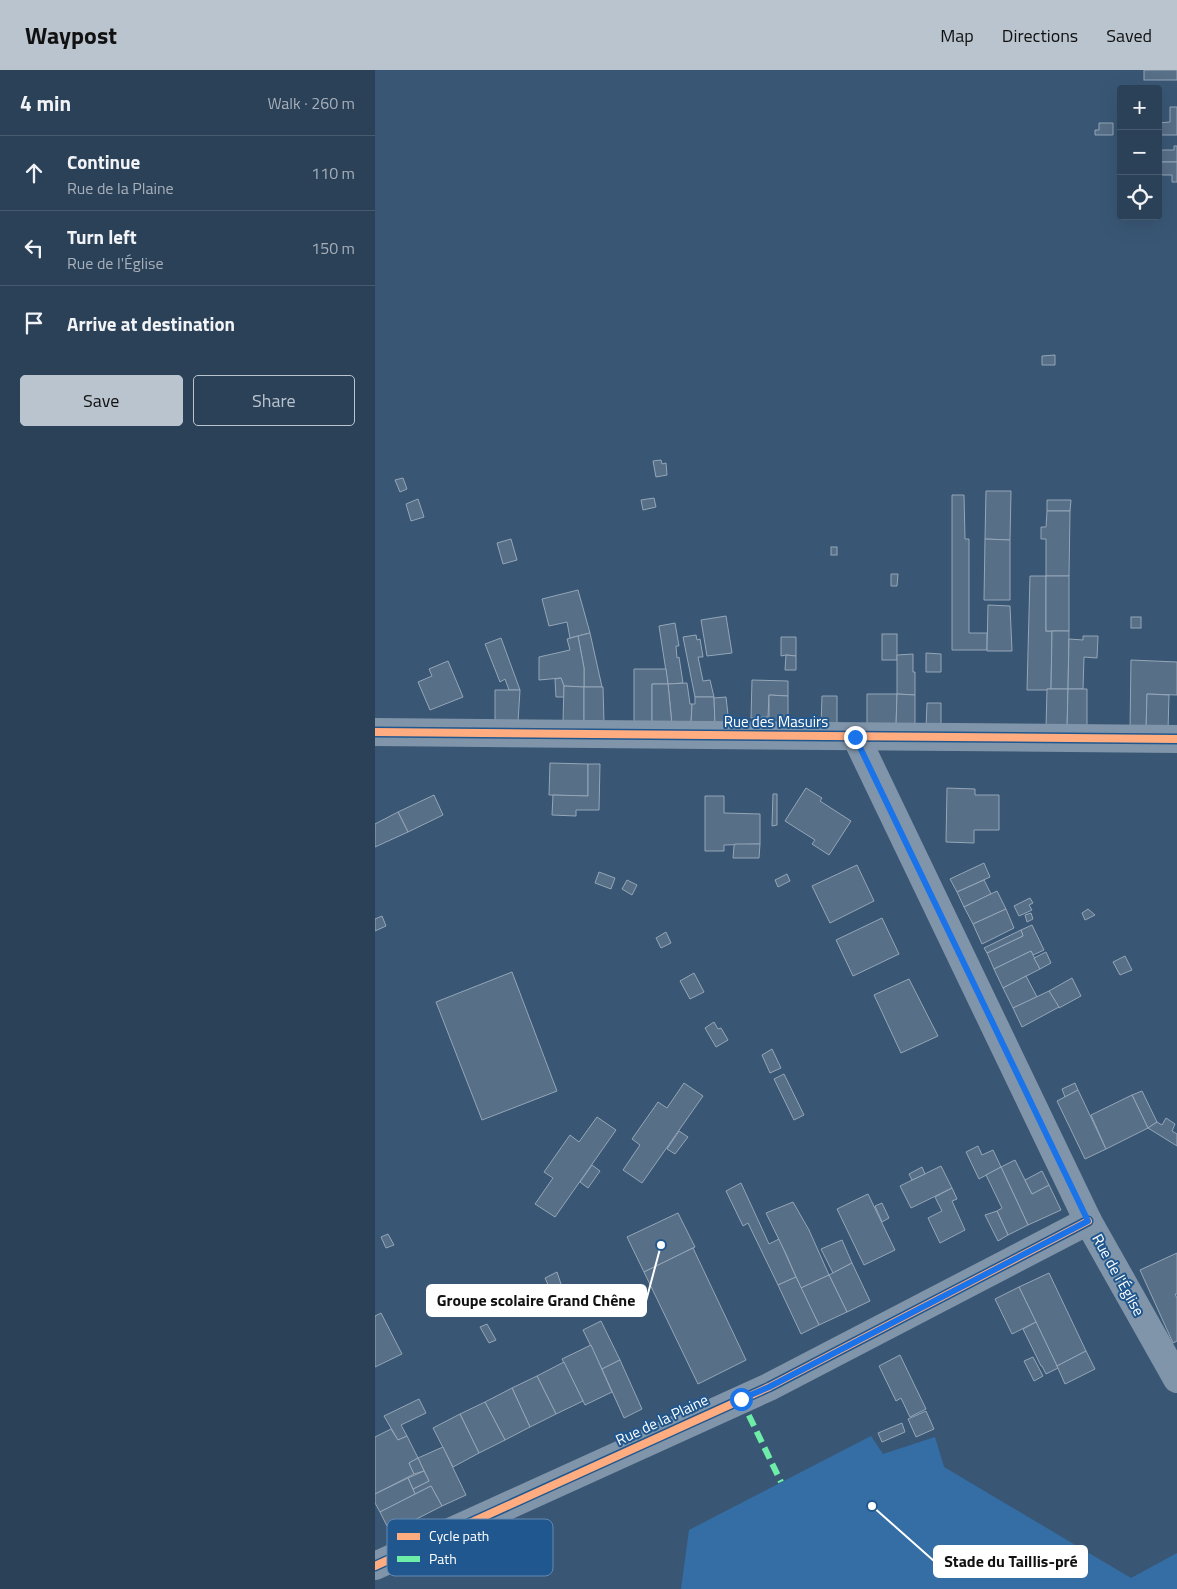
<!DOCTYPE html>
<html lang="en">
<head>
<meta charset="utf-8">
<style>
  body { margin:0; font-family:"Titillium Web",sans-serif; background:#374c61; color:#f1f3f6 }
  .controls { position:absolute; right:15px; top:15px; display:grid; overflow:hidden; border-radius:5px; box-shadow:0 5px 20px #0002 }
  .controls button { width:45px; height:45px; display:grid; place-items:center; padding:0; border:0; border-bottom:1px solid #475a6e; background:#2b4158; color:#f1f3f6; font:25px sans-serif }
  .stop { position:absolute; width:15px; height:15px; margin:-11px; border:4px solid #1a73e8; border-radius:50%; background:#fff }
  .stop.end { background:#1a73e8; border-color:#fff; box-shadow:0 1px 5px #0008 }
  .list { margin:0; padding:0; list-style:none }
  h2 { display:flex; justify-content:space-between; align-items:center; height:65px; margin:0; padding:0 20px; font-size:21px }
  h2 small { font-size:16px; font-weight:400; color:#a6afba }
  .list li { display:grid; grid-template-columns:32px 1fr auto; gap:15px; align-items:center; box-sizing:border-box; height:75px; padding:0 20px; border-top:1px solid #475a6e }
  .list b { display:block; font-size:19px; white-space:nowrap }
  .list p { margin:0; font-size:16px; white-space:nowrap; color:#a6afba }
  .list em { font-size:16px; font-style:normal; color:#a6afba }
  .actions { display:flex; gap:10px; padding:15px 20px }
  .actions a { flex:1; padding:11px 0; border:1px solid #bac4cf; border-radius:5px; text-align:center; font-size:18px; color:#bac4cf }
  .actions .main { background:#bac4cf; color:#111 }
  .icon { flex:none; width:28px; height:28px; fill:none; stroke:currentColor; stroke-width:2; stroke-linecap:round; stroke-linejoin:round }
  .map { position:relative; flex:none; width:802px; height:1519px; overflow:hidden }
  header { display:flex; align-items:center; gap:30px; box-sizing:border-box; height:70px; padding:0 25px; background:#bac4cf; color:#111 }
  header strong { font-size:24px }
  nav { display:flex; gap:28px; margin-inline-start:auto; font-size:18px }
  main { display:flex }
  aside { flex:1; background:#2b4158 }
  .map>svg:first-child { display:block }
  .green { fill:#356ea4 }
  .building { fill:#576f87; stroke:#95a6b7 }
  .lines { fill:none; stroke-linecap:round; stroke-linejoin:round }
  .minor { stroke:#8095a9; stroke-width:28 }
  .quiet { stroke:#6deda7; stroke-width:6; stroke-dasharray:12 6; stroke-linecap:butt }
  .cycleway-casing { stroke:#20578e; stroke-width:11 }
  .cycleway { stroke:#ffac80; stroke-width:8 }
  .route { stroke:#1a73e8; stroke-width:6 }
  .labels { text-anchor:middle; stroke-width:4; stroke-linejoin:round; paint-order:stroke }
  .street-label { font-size:15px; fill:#fff; stroke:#20578e }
  .key { fill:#20578e; stroke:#6389b0; stroke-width:1 }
  .key-label { font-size:14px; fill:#fff }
  .leader { fill:none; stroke:#fff; stroke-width:2 }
  .callout-dot { fill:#fff; stroke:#20578e; stroke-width:2 }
  .callout { fill:#fff; stroke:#fff; stroke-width:2 }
  .callout-label { font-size:16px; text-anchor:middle; font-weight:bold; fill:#111 }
</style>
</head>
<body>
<header>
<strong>Waypost</strong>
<nav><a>Map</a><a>Directions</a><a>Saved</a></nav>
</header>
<main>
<aside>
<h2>4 min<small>Walk · 260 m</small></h2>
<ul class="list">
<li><svg class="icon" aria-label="ahead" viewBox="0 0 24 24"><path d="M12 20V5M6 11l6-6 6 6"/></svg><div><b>Continue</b><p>Rue de la Plaine</p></div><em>110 m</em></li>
<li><svg class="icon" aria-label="left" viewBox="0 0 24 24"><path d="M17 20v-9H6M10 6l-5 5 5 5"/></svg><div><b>Turn left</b><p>Rue de l'Église</p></div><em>150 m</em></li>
<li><svg class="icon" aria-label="arrive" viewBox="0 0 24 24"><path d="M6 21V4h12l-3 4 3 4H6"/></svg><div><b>Arrive at destination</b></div></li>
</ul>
<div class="actions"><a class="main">Save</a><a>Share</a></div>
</aside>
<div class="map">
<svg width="802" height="1519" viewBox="0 0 802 1519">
  <rect width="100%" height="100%" fill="#395775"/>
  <!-- green -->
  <path class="green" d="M496,1366l12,18 52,-17 9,30 187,111 46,-25v36h-496l8,-59z"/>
  <!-- building -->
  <g class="building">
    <rect x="769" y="0" width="33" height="10"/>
    <path d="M795,37h7v28h-19v-12l12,-1z"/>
    <path d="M724,53h14v12h-18v-5h4z"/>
    <path d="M799,76h3v16h-19v-12h16z"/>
    <path d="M783,92h19v20h-5v-7h-14z"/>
    <rect x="783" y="114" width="3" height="15"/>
    <path d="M680,285v10h-13v-9z"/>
    <path d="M286,390l1,4 4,-1 1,12 -11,2 -3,-16z"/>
    <path d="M28,408l4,11 -7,3 -5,-12z"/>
    <path d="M611,421h25l-1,49 -25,-1z"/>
    <path d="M577,425h12l1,44h4v94h18v17h-35z"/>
    <path d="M279,428l2,9 -13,3 -2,-10z"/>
    <path d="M43,429l6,18 -13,4 -5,-17z"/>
    <path d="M672,430h24l-1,11h-23z"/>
    <path d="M672,441h23l-1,65h-23v-37h-5v-12h5z"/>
    <path d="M136,469l6,21 -14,4 -6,-21z"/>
    <path d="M610,469l25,1v60h-26z"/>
    <rect x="456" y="477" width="6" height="8"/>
    <path d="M516,504h7l-1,12h-6z"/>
    <path d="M655,506h16v55h6l-1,58h-4v1h-20z"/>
    <rect x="671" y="506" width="23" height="55"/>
    <path d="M203,520l12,43 -20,5 -3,-16 -18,4 -7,-27z"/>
    <path d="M613,535l22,1 2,45h-25z"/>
    <path d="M351,546l6,37 -25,3 -6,-36z"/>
    <rect x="756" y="547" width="10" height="11"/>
    <path d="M300,553l4,23h-3l1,12 2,-1 4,26 -15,1 -9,-58z"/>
    <path d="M677,561h17l-1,58h-17z"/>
    <path d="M215,563l12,54h-18v-19l-6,-32z"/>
    <rect x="507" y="564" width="15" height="26"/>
    <path d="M321,565l1,5 3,-1 3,18h-5l5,24 7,-1 4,17h-19l-12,-60z"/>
    <path d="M203,566l6,32v19l-20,-1 -3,-8 -22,2v-23l31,-7 -3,-11z"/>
    <path d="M708,566h15l-1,22 -13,-1 -1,32h-15l1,-50 14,1z"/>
    <path d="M406,567h15v19l-10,-1 -5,1z"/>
    <path d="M126,568l19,52h-11l-4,-11 -5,3 -15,-38z"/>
    <path d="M551,583l15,1v18h-15z"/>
    <path d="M538,584v18h2v23l-18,-1v-39z"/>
    <path d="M411,585l10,1v14h-11z"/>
    <path d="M756,590l46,2v33l-30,-1 -1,37 -16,-1z"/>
    <path d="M73,591l15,36 -33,13 -12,-28 14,-6 -3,-7z"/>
    <path d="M259,599h32l2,15h-16v40h-18z"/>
    <path d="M186,608l3,8v11h-8l-1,-18z"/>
    <path d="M377,610l36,1v15l-19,-1 -1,22 -17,1z"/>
    <path d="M312,613l3,21h2l-1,20h-19l-4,-40z"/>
    <path d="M277,614h16l4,41 -20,-1z"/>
    <path d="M189,616l20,1v36l-21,-1z"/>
    <path d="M209,617h19l1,36h-20z"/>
    <path d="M672,619h21l-1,40h-21z"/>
    <path d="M693,619h19v41l-20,-1z"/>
    <path d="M120,620h25l-2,32h-23z"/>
    <path d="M492,624h30l-1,32h-29z"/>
    <path d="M522,624l18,1v33h-19z"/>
    <path d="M772,624l22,1 -1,35h-22z"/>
    <path d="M394,625l19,1v30l-19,-1z"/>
    <path d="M447,626h15v30h-16z"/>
    <path d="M320,627h19l1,28 -24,-1 1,-20h3z"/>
    <path d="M351,627l3,27h-14l-1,-26z"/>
    <path d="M552,633h14v25h-15z"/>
    <path d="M175,693l38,1v32l-39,-1z"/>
    <path d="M213,694h12l-1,46h-23v6l-24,-1 1,-20 35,1z"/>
    <path d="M431,718l16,10 -2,3 31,20 -22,34 -17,-11 3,-4 -30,-19z"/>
    <path d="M572,718l28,1v6h24v35h-25v13l-28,-1z"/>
    <path d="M398,724h4v31l-5,1z"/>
    <path d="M59,725l9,20 -35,17 -10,-20z"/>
    <path d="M330,726h19v17l36,1v30l-36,1v6h-19z"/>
    <path d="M23,742l10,20 -33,15v-23z"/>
    <path d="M360,774h25l-1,14h-26l1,-12z"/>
    <path d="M609,793l6,14 -33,15 -7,-13z"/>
    <path d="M482,795l17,36 -44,22 -18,-37z"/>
    <path d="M224,802l16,6 -4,11 -16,-6z"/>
    <path d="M412,804l3,7 -12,6 -3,-7z"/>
    <path d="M252,810l10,5 -5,10 -10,-6z"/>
    <path d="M609,810l7,14 -27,13 -7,-15z"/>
    <path d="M622,821l9,18 -33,15 -9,-17z"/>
    <path d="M655,828l3,5 -4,2 3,5 -13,6 -5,-10z"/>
    <path d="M631,839l8,19 -32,16 -9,-20z"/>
    <path d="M713,839l7,6 -10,5 -3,-7z"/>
    <path d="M656,843l2,6 -6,3 -2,-7z"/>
    <path d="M7,846l4,10 -11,5v-12z"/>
    <path d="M507,848l17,36 -46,22 -17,-36z"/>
    <path d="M657,855l12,25 -11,5 -2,-4 -37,18 -7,-16 36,-17 -2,-6z"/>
    <path d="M646,860l2,6 -36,17 -3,-5z"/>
    <path d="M291,862l5,11 -10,5 -5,-10z"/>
    <path d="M656,881l9,18 -37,19 -9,-19z"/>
    <path d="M671,882l5,11 -11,6 -6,-11z"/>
    <path d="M750,886l7,14 -12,5 -7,-13z"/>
    <path d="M137,902l45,119 -75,29 -46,-118z"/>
    <path d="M319,903l10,19 -14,7 -10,-18z"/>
    <path d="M651,906l11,21 -24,11 -10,-20z"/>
    <path d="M697,908l9,18 -22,12 -10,-17z"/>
    <path d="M534,909l29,57 -37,17 -27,-58z"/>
    <path d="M674,921l10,16 -37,20 -9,-19z"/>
    <path d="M339,952l4,7 3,-1 7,12 -12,7 -11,-19z"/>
    <path d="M397,979l9,19 -11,5 -8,-18z"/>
    <path d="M409,1004l20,41 -10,5 -20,-41z"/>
    <path d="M309,1013l19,13 -61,87 -19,-13 17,-25 -8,-6 26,-37 9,6z"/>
    <path d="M700,1013l3,7 -13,7 -3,-8z"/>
    <path d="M703,1020l28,59 -21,10 -28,-58z"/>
    <path d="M767,1021l15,31 -9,6 -16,-33z"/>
    <path d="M757,1025l16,33 -42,21 -15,-34z"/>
    <path d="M222,1047l19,13 -61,87 -20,-13 18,-26 -9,-6 26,-37 9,7z"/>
    <path d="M791,1048l9,6 -3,7 5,3v12l-29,-18 9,-6 5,3z"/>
    <path d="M304,1061l9,6 -13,17 -8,-5z"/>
    <path d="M603,1076l4,9 11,-5 8,17 -22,12 -13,-27z"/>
    <path d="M640,1090l17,34 17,-9 12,25 -33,15 -27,-58z"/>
    <path d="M217,1095l8,6 -12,17 -8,-6z"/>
    <path d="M566,1096l11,22 -41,20 -11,-22z"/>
    <path d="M547,1097l3,7 -13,6 -3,-6z"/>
    <path d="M626,1097l27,58 -20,10 -11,-24 5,-3 -16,-33z"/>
    <path d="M667,1101l7,14 -17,9 -7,-14z"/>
    <path d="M366,1113l28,61 10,-5 17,38 -18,8 -30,-62 -5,3 -17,-35z"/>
    <path d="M577,1118l5,11 -5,2 13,29 -25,13 -12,-25 14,-7 -7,-14z"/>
    <path d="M493,1124l27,56 -31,15 -27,-56z"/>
    <path d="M418,1132l16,28 20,45 -28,13 -15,-34 -20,-41z"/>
    <path d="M507,1133l7,15 -7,4 -7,-16z"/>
    <path d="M622,1141l11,24 -10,6 -13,-26z"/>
    <path d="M303,1143l17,34 -51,25 -17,-35z"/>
    <path d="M13,1164l6,11 -8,3 -5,-11z"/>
    <path d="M467,1170l10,23 -19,10 -12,-24z"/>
    <path d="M318,1178l53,112 -48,24 -54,-112z"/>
    <path d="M802,1183v41h-2l2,4v43l-4,2 -33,-73z"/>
    <path d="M477,1193l18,38 -23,11 -18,-37z"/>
    <path d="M182,1202l4,12 -11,5 -5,-11z"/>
    <path d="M674,1203l37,78 -29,15 -38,-79z"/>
    <path d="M454,1205l18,37 -28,13 -18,-37z"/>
    <path d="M421,1207l23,48 -18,9 -23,-49z"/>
    <path d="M644,1217l17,35 -24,12 -17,-35z"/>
    <path d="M6,1243l21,41 -27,13v-51z"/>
    <path d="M226,1251l19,39 -18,9 -19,-39z"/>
    <path d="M661,1252l22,46 -12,6 -4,-8h-1l-18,-37z"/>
    <path d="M112,1254l9,16 -7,3 -9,-16z"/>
    <path d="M216,1275l21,47 -27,13 -23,-46z"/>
    <path d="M711,1281l9,18 -30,15 -8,-18z"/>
    <path d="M525,1285l26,54 -16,8 -9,-19 -5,3 -17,-35z"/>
    <path d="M658,1287l10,19 -9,5 -10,-20z"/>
    <path d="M245,1290l22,49 -18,9 -22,-49z"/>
    <path d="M189,1292l19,39 -27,13 -19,-38z"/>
    <path d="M162,1306l19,38 -26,13 -18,-39z"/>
    <path d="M137,1318l18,39 -25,13 -20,-38z"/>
    <path d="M44,1329l7,14 -25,12 6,11 -9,4 -14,-24z"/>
    <path d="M110,1332l20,38 -26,13 -19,-39z"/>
    <path d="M551,1341l8,18 -18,8 -8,-18z"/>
    <path d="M85,1344l19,39 -26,14 -20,-39z"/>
    <path d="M527,1353l3,9 -23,10 -4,-9z"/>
    <path d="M16,1359l7,11 9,-4 11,22 -9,5 5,11 -39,20v-57z"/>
    <path d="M68,1377l23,48 -24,11 -11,-20 -16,8 -2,-5 16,-8 -11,-23z"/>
    <path d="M43,1388l6,13 -10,3 -5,-11z"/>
    <path d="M49,1401l5,10 -16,8 -5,-11z"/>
    <path d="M33,1408l7,16 -35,18 -5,-9v-9z"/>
    <path d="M56,1416l11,20 -47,24 -8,-4 -7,-14z"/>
  </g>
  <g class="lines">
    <!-- minor -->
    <g class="minor">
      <path d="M0,662l802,7"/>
      <path d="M481,667l232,484 89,158"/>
      <path d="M0,1496l394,-179 319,-166"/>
    </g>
    <!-- quiet -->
    <path class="quiet" d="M366,1329l40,83"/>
    <!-- cycleway casing -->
    <g class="cycleway-casing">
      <g id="cycleway">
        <path d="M0,662l802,7"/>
        <path d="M0,1496l394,-179 319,-166"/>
      </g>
    </g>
    <!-- cycleway -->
    <use href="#cycleway" class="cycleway"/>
  </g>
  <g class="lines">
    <!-- route -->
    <path class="route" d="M366,1329l28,-12 319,-166 -233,-484"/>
  </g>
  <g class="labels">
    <!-- street labels -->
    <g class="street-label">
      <text x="401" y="657">Rue des Masuirs</text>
      <text transform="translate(743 1205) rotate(61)" y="5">Rue de l'Église</text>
      <text transform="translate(287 1350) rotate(-25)" y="5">Rue de la Plaine</text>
    </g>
  </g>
  <!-- legend -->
  <rect x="12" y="1449" width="166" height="57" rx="8" class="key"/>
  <rect x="22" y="1463" width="23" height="7" fill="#ffac80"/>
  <rect x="22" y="1486" width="23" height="6" fill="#6deda7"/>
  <g class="key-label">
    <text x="54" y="1471">Cycle path</text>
    <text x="54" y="1494">Path</text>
  </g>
  <!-- callouts -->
  <path class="leader" d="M286 1175L271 1231M497 1436L559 1491"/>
  <g class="callout-dot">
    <circle cx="286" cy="1175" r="5"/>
    <circle cx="497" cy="1436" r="5"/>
  </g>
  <g class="callout">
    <rect x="52" y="1215" width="219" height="31" rx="5"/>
    <rect x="559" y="1476" width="153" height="31" rx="5"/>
  </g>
  <g class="callout-label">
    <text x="161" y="1236">Groupe scolaire Grand Chêne</text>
    <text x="636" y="1497">Stade du Taillis-pré</text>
  </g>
</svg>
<div class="controls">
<button>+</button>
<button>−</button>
<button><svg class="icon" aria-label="locate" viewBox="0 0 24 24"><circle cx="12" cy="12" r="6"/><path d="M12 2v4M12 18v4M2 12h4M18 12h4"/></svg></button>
</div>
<div class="stop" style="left:366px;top:1329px"></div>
<div class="stop end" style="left:480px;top:667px"></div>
</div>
</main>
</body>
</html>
